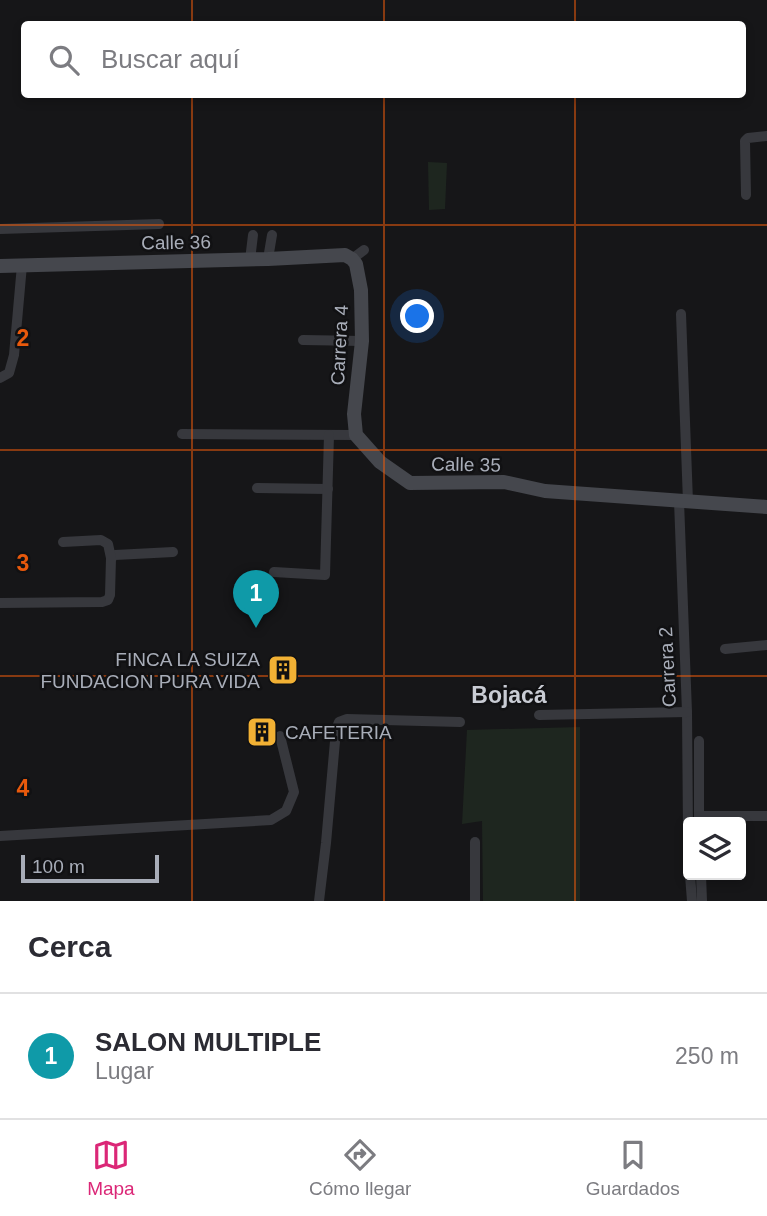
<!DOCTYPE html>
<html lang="es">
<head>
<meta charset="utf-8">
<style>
  body { margin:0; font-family:Helvetica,sans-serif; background:#f7f7f7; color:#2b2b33 }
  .controls { position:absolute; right:21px; bottom:21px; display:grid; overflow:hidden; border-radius:7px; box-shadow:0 4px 10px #0003 }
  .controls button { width:63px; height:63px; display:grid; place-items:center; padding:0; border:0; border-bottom:2px solid #e1e1e2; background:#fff; color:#2b2b33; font:35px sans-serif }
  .scale { position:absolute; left:21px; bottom:18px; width:138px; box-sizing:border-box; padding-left:7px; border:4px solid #a8adb8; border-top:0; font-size:19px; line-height:24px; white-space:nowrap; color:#a8adb8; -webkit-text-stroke:5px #111113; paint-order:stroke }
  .you { position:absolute; left:418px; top:317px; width:24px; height:24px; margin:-18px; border:5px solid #fff; border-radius:50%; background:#1a73e8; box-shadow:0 0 0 10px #1a73e833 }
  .badge { display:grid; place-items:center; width:46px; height:46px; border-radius:50%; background:#db2777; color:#fff; font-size:23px; font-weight:700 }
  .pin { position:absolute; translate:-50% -58px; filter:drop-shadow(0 2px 4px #0008) }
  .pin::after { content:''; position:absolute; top:37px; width:24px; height:21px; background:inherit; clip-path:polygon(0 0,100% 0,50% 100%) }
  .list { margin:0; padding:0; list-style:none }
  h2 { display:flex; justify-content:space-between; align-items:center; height:91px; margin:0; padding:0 28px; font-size:30px }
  h2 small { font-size:23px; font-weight:400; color:#7c7c81 }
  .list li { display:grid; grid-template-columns:46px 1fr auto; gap:21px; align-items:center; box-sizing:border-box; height:126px; padding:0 28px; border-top:2px solid #e1e1e2 }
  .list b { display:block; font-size:26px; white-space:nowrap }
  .list p { margin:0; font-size:23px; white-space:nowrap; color:#7c7c81 }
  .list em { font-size:23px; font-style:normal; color:#7c7c81 }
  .icon { flex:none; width:38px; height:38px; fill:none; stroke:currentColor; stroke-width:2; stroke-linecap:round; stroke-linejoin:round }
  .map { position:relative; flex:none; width:767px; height:901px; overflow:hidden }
  .search { position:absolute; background:#fff; box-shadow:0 4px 10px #0003; left:21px; right:21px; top:21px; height:77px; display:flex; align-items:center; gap:18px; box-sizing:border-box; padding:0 24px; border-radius:7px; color:#7c7c81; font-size:26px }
  .sheet { height:217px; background:#fff }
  nav { display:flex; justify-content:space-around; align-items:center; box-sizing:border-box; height:98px; border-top:2px solid #e1e1e2; background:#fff; font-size:19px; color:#7c7c81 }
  nav a { display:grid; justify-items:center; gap:4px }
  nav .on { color:#db2777 }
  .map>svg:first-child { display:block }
  .green { fill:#1e261f }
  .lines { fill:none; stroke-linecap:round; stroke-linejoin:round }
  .street { stroke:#37383d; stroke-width:10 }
  .secondary { stroke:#45474d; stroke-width:14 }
  .grid { fill:none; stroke:#e8590c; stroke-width:2; stroke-opacity:0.55 }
  .labels { text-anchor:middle; stroke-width:5; stroke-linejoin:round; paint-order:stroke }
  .street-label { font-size:19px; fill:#a8adb8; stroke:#111113 }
  .poi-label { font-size:19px; fill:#a8adb8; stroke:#111113; text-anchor:end }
  .quarter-label { font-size:23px; font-weight:bold; fill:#c9ccd4; stroke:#111113 }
  .grid-label { font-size:23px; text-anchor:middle; font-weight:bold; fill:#e8590c; stroke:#111113; stroke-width:5; stroke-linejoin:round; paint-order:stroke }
</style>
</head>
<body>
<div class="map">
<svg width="767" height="901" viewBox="0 0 767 901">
  <rect width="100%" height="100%" fill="#161618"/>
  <!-- green -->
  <g class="green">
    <path d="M428,162l19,1 -2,46 -16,1z"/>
    <path d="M580,727v174h-97l-1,-80 -20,3 5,-94z"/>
  </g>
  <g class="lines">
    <!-- street -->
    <g class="street">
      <path d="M746,195l-1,-54 3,-3 19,-2"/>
      <path d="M0,229l159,-5"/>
      <path d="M268,259l4,-24"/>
      <path d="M352,259l12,-9"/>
      <path d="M250,260l3,-25"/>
      <path d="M681,314l7,188"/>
      <path d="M303,340l59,1"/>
      <path d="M0,378l9,-5 5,-18 8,-90"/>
      <path d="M182,434l174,1"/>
      <path d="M257,488l71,1"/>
      <path d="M679,501l8,211 1,119"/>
      <path d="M111,558l4,-3 58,-3"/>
      <path d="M274,572l51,3 4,-140"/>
      <path d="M0,603l102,-1 6,-2 2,-5 1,-37 -3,-14 -7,-4 -38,2"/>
      <path d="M725,649l42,-4"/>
      <path d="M539,715l148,-3"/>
      <path d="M699,741v81"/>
      <path d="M699,816h68"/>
      <path d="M0,836l271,-16 15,-9 8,-19 -14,-56"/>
      <path d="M475,842v59"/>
      <path d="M690,875l2,26"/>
      <path d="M701,875l1,26"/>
      <path d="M319,901l7,-58 10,-113 3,-8 8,-3 113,3"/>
    </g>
    <!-- secondary -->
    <path class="secondary" d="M0,266l268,-7 77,-4 7,4 4,5 5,26 1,51 -8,73 2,21 24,27 30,21 94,-1 41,9 222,16"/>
  </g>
  <!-- grid -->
  <path class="grid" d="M192,0v24M384,0v24M575,0v24M192,94v807M384,94v807M575,94v807M0,225h767M0,450h767M0,676h767"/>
  <!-- icons -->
  <defs>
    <g id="building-square" transform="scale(1.575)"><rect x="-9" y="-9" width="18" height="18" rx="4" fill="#f2b134" stroke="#111113"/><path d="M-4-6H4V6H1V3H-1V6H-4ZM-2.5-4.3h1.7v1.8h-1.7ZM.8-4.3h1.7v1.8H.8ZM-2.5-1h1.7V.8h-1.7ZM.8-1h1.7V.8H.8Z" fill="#111"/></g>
  </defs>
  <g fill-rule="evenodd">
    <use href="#building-square" x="283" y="670"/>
    <use href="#building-square" x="262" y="732"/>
  </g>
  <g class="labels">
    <!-- street labels -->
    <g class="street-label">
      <text transform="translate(176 242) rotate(-1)" y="7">Calle 36</text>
      <text transform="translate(339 345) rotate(-87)" y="7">Carrera 4</text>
      <text transform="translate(466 464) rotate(1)" y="7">Calle 35</text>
      <text transform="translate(667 667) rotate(-93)" y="7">Carrera 2</text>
    </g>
    <!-- poi labels -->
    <g class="poi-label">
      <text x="260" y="666">FINCA LA SUIZA<tspan x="260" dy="22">FUNDACION PURA VIDA</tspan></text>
      <text x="285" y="739" text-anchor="start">CAFETERIA</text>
    </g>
    <!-- quarter labels -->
    <g class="quarter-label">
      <text x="509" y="703">Bojacá</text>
    </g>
  </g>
  <g class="grid-label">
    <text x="23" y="346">2</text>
    <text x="23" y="571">3</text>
    <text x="23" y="796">4</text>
  </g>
</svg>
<div class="controls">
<button><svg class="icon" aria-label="layers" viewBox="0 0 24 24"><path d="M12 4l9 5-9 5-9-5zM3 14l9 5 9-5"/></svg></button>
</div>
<div class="scale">100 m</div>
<div class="you"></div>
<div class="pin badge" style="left:256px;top:628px;background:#0f9aa8">1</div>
<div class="search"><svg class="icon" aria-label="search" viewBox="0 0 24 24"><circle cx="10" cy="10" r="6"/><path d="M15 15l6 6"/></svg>Buscar aquí</div>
</div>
<section class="sheet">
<h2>Cerca<small></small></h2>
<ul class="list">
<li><span class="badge" style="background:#0f9aa8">1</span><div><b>SALON MULTIPLE</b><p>Lugar</p></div><em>250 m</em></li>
</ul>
</section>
<nav>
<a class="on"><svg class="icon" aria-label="map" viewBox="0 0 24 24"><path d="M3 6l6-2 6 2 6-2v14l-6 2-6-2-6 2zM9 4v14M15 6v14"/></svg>Mapa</a>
<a><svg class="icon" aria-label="directions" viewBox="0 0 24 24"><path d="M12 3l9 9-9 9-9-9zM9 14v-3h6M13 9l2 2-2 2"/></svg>Cómo llegar</a>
<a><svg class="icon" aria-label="saved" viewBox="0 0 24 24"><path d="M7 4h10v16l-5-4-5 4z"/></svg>Guardados</a>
</nav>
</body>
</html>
